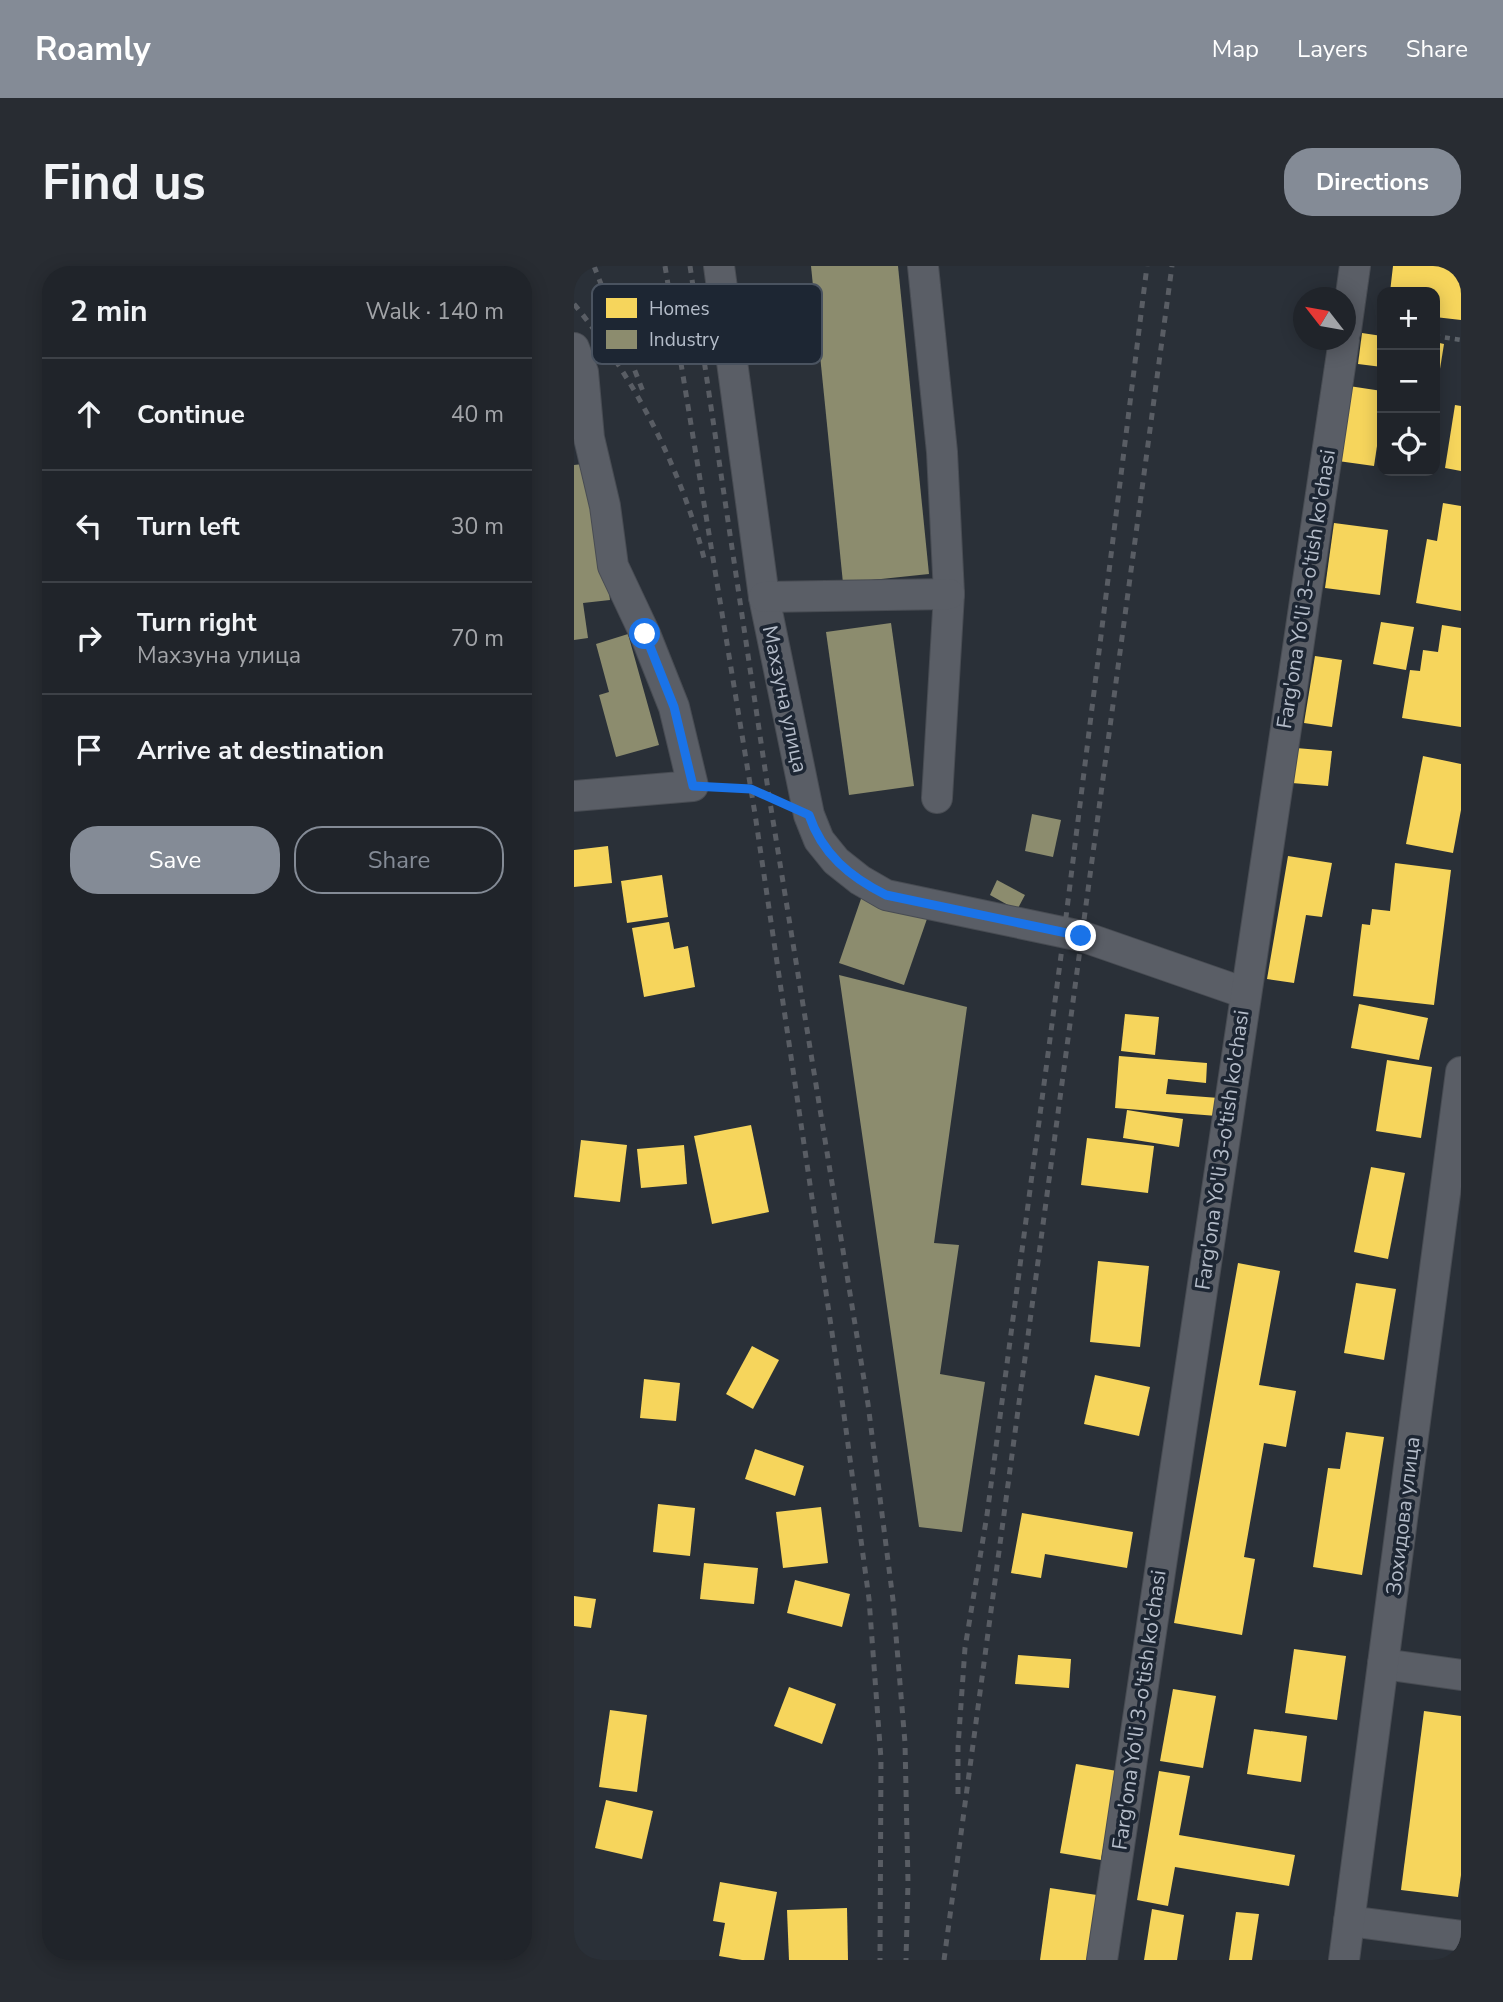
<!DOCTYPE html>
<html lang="en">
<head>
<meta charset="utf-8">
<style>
  body { margin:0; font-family:"Nunito Sans",sans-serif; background:#282c32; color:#f1f3f6 }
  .controls { position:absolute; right:21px; top:21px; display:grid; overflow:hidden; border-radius:14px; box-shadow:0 4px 18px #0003 }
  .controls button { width:63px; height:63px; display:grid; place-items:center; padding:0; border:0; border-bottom:2px solid #3d4147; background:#20242a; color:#f1f3f6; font:35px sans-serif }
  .compass { position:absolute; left:719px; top:21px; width:63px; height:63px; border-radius:50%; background:#20242a; box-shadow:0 4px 18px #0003; rotate:301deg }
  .stop { position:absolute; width:21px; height:21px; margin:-16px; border:5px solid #1a73e8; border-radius:50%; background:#fff }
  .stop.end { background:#1a73e8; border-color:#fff; box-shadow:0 2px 7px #0008 }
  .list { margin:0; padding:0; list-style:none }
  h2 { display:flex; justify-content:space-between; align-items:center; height:91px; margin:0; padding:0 28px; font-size:30px }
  h2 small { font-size:23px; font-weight:400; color:#a2a4a8 }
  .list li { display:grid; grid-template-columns:46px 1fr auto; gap:21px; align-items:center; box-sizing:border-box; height:112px; padding:0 28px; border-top:2px solid #3d4147 }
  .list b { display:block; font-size:26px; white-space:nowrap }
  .list p { margin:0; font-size:23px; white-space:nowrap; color:#a2a4a8 }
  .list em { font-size:23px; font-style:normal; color:#a2a4a8 }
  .actions { display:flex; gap:14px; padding:21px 28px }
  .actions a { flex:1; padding:16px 0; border:2px solid #848b96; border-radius:28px; text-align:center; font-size:24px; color:#848b96 }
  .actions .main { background:#848b96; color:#fff }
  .icon { flex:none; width:38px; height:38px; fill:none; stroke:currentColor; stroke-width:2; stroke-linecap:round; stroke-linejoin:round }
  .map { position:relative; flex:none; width:887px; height:1694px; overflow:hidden; border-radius:28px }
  header { display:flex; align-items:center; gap:42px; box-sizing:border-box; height:98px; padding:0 35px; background:#848b96; color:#fff }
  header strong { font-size:33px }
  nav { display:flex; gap:38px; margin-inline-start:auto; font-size:24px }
  .intro { display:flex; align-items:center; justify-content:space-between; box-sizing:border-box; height:168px; padding:0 42px }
  h1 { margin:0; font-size:49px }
  .button { padding:18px 32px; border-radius:28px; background:#848b96; color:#fff; font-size:24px; font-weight:700 }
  main { display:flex; gap:42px; padding:0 42px }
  aside { flex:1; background:#20242a; border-radius:28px; box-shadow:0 4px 18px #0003 }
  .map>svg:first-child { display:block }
  .homes { fill:#f6d55c }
  .industry { fill:#8c8c6e }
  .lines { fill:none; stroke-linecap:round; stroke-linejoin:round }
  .minor-casing { stroke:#484c53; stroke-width:32 }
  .path { stroke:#5d636a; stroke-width:4.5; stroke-dasharray:5 5; stroke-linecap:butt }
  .minor { stroke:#5a5e66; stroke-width:30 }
  .rail { stroke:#595d64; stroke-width:5; stroke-dasharray:7 7; stroke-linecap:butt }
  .route { stroke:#1a73e8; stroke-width:9 }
  .labels { text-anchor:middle; stroke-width:7; stroke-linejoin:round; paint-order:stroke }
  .street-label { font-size:21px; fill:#b4bcc9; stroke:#1d2633 }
  .key { fill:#1d2633; stroke:#4a5360; stroke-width:2 }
  .key-label { font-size:19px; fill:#b4bcc9 }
</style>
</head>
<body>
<header>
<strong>Roamly</strong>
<nav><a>Map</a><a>Layers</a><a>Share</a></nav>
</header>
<div class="intro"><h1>Find us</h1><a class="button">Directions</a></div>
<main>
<aside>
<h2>2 min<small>Walk · 140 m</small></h2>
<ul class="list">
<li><svg class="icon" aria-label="ahead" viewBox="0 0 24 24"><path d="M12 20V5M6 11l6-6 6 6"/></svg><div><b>Continue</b></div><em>40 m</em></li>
<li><svg class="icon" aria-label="left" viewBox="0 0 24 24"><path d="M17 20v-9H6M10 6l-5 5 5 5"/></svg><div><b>Turn left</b></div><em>30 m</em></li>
<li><svg class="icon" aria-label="right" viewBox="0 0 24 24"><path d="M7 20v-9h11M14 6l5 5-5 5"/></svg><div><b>Turn right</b><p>Махзуна улица</p></div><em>70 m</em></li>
<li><svg class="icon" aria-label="arrive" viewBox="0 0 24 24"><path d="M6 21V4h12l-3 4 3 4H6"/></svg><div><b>Arrive at destination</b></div></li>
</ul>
<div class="actions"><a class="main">Save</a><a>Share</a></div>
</aside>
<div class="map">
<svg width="887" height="1694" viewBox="0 0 887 1694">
  <rect width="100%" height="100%" fill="#2a3038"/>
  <!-- homes -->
  <g class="homes">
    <path d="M819,0h68v54l-26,-3v-25h-45z"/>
    <path d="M788,67l20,3v31l-24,-3z"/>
    <path d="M861,76l9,2 -5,31 -4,-1z"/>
    <path d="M775,120l33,5v22l-8,53 -36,-5z"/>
    <path d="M881,139l6,1v65l-16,-3z"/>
    <path d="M869,237l18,3v105l-45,-8 11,-64 10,2z"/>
    <path d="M760,257l54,7 -8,65 -55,-7z"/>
    <path d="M807,356l33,5 -8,43 -33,-6z"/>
    <path d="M868,359l19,3v99l-59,-9 8,-48 10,1 3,-21 15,2z"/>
    <path d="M741,390l27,4 -10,67 -28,-4z"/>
    <path d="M722,482l36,3 -4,35 -36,-3z"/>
    <path d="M849,490l38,8v46l-8,43 -47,-9z"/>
    <path d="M34,580l4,37 -38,4v-37z"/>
    <path d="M714,590l44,7 -10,54 -16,-2 -12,68 -27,-4z"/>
    <path d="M821,597l56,7 -17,135 -81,-9 9,-72 8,1 2,-16 18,2z"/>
    <path d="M88,609l6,42 -41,6 -6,-42z"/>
    <path d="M95,656l5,27 14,-3 7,41 -51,10 -12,-69z"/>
    <path d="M785,738l69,14 -9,42 -68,-12z"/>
    <path d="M551,748l34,3 -4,38 -34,-4z"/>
    <path d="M545,790l88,7 -1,20 -38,-4 -2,15 53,4 -2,18 -102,-8z"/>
    <path d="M813,794l45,7 -11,71 -45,-7z"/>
    <path d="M553,844l56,9 -4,28 -56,-9z"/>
    <path d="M177,859l18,87 -57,12 -18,-88z"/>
    <path d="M513,872l67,8 -6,47 -67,-8z"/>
    <path d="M7,874l46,5 -7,57 -46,-5z"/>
    <path d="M110,879l3,39 -46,4 -4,-39z"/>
    <path d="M797,901l34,6 -17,86 -34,-7z"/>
    <path d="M524,995l51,5 -9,81 -50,-5z"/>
    <path d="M664,997l42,8 -21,114 37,6 -10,56 -22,-4 -20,114 11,2 -13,76 -68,-12z"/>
    <path d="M782,1017l40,6 -12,71 -40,-7z"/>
    <path d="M178,1080l27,14 -26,49 -27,-15z"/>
    <path d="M521,1109l55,12 -11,49 -55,-12z"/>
    <path d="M70,1113l36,4 -4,38 -36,-3z"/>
    <path d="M772,1166l38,5 -22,138 -49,-8 15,-99 12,1z"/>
    <path d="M181,1183l49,17 -9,30 -50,-17z"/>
    <path d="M84,1238l37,4 -5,48 -37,-4z"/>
    <path d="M247,1241l7,56 -45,5 -7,-56z"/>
    <path d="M448,1247l111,19 -6,36 -82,-14 -4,24 -30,-5z"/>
    <path d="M130,1297l54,5 -4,36 -54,-5z"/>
    <path d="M221,1314l55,14 -8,33 -55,-14z"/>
    <path d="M0,1330l22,3 -5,29 -17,-2z"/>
    <path d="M720,1383l52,7 -9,64 -52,-7z"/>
    <path d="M444,1389l53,4 -2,29 -54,-4z"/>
    <path d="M215,1421l47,17 -14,40 -48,-18z"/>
    <path d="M599,1423l43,7 -13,72 -43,-7z"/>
    <path d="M36,1444l37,5 -10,77 -38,-5z"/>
    <path d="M850,1445l37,5v159l-3,22 -57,-7z"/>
    <path d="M680,1463l53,7 -6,46 -54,-8z"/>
    <path d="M502,1498l41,7 -16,89 -41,-7z"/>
    <path d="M585,1505l31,5 -11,59 116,20 -6,31 -114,-19 -7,39 -31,-6z"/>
    <path d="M32,1534l47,11 -11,48 -47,-11z"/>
    <path d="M146,1616l57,10 -13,68h-22l-23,-4 6,-33 -12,-2z"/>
    <path d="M476,1622l47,7 -9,65h-48z"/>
    <path d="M273,1642l1,52h-59l-2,-50z"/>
    <path d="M578,1643l32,6 -7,45h-33z"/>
    <path d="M662,1646l23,2 -7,46h-23z"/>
  </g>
  <!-- industry -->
  <g class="industry">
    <path d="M237,0h87l31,308 -86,9z"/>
    <path d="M18,197l18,137 -27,3 5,35 -14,2v-175z"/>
    <path d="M317,357l23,163 -65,9 -23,-163z"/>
    <path d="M54,368l31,111 -43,12 -17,-62 10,-3 -13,-48z"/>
    <path d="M458,548l29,6 -8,37 -28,-6z"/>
    <path d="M423,614l28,15 -8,15 -27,-15z"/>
    <path d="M289,627l65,23 -24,69 -65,-22z"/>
    <path d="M265,709l128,32 -33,236 25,2 -19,129 45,8 -23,150 -43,-5z"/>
  </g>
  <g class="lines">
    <!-- minor casing -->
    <g class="minor-casing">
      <g id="minor">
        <path d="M145,0l45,331 45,218 10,25 17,21 24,19 26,15 195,41 164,57"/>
        <path d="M349,0l19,186 7,142 -12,204"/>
        <path d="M772,64l9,-64"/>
        <path d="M0,82l9,24 6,66 16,68 8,60 32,68 29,73 19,79 -119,10"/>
        <path d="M190,331l185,-3"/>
        <path d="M809,1398l78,11"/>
        <path d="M775,1655l112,15"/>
        <path d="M528,1694l242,-1620"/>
        <path d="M770,1694l117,-888"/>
      </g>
    </g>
    <!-- path -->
    <g class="path">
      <path d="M861,70l26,4"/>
      <path d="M147,522l30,1 26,10"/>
    </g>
    <!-- minor -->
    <use href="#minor" class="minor"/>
    <!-- rail -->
    <g class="rail">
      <path d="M20,0l50,128"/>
      <path d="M91,0l90,548 87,586 27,199 12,160 -1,201"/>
      <path d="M116,0l79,530 99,608 25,196 12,143 3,139 -2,78"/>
      <path d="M0,38c60,73 106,162 130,254"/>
      <path d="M384,1528v-47l7,-99 22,-133 77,-582 83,-667"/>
      <path d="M370,1694l228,-1694"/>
    </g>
  </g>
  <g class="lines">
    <!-- route -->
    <path class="route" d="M71,368l29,73 19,79 58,3 58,26c13,39 41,62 77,80l195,41"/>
  </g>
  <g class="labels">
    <!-- street labels -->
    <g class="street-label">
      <text transform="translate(732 323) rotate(-81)" y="7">Farg'ona Yo'li 3-o'tish ko'chasi</text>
      <text transform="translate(211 433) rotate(78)" y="7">Махзуна улица</text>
      <text transform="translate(648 884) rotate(-82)" y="7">Farg'ona Yo'li 3-o'tish ko'chasi</text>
      <text transform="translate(829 1250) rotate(-83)" y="7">Зохидова улица</text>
      <text transform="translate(565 1444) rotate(-82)" y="7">Farg'ona Yo'li 3-o'tish ko'chasi</text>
    </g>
  </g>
  <!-- legend -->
  <rect x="18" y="18" width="230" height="80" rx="10" class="key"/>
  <rect x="32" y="32" width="31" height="20" fill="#f6d55c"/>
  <rect x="32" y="64" width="31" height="19" fill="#8c8c6e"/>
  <g class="key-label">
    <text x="75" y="49">Homes</text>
    <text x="75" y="80">Industry</text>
  </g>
</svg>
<div class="controls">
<button>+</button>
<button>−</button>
<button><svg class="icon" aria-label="locate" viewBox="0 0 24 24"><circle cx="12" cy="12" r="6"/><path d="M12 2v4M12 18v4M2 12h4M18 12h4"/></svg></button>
</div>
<svg class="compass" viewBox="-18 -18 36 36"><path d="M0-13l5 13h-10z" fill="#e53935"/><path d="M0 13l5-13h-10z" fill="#a2a4a8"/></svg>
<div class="stop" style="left:71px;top:368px"></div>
<div class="stop end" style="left:507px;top:670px"></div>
</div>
</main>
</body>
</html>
